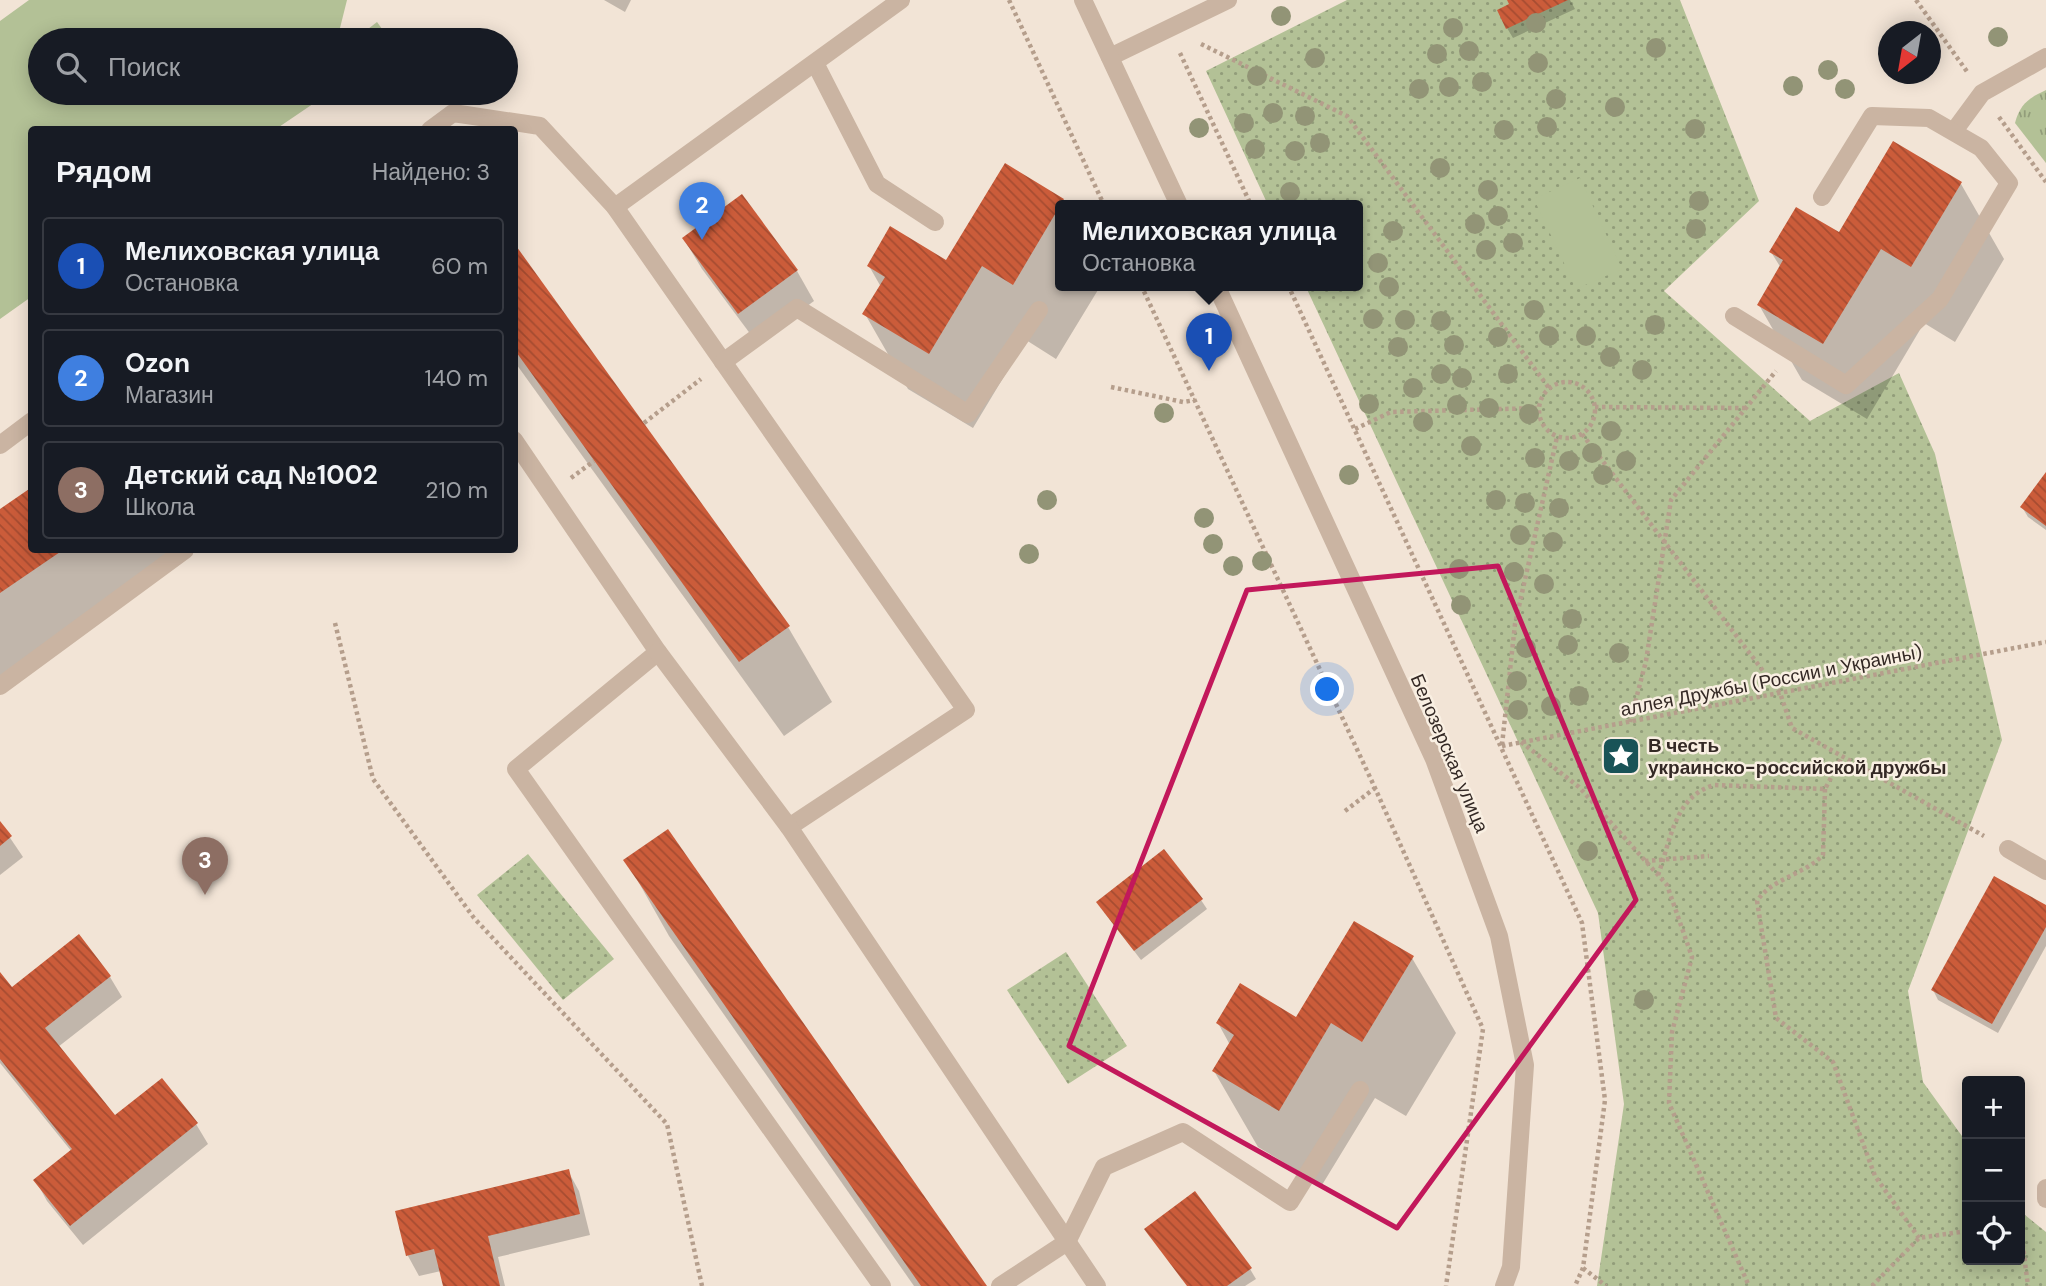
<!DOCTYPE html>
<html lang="ru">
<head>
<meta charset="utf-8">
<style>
  body { margin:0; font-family:"DM Sans",sans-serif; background:#242831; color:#f1f3f6 }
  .controls { position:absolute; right:21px; bottom:21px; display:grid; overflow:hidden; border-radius:7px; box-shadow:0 4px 18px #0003 }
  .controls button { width:63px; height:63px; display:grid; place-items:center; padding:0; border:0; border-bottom:2px solid #363941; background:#171b24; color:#f1f3f6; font:35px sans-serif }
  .compass { position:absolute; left:1878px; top:21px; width:63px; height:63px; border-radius:50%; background:#171b24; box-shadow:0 4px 18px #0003; rotate:211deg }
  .you { position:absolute; left:1328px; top:690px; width:24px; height:24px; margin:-18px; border:5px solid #fff; border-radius:50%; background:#1a73e8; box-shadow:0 0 0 10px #1a73e833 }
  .badge { display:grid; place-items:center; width:46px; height:46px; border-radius:50%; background:#8c9099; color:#fff; font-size:23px; font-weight:700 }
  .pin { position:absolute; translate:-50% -58px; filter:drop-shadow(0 2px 4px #0008) }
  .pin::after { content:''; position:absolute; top:37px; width:24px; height:21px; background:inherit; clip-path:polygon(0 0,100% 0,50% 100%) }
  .popup { position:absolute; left:1055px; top:200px; width:308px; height:91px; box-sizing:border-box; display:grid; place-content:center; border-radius:7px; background:#171b24; filter:drop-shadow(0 2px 5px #0005); font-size:23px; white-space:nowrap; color:#9ea1a6 }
  .popup b { font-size:26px; color:#f1f3f6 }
  .popup::after { content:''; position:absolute; left:50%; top:100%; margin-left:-14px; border:14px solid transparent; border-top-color:#171b24 }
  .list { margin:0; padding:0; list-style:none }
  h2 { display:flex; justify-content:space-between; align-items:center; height:91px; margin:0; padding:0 28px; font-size:30px }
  h2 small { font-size:23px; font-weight:400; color:#9ea1a6 }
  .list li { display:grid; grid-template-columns:46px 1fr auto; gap:21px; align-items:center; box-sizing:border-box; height:98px; margin:0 14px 14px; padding:0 14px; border:2px solid #363941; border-radius:7px }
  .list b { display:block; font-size:26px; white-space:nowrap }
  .list p { margin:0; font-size:23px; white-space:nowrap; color:#9ea1a6 }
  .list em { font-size:23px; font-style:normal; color:#9ea1a6 }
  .icon { flex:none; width:38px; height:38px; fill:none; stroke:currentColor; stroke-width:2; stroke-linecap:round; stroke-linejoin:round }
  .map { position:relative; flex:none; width:2046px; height:1286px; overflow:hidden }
  .search { position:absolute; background:#171b24; box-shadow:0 4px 18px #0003; left:28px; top:28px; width:490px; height:77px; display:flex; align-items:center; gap:18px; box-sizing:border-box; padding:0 24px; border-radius:38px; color:#9ea1a6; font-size:26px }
  .panel { position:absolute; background:#171b24; box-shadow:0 4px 18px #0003; left:28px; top:126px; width:490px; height:427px; border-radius:7px }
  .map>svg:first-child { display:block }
  .grass { fill:url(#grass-tufts) }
  .park { fill:url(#park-dots) }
  .garden { fill:#b3c196 }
  .shadow { fill:#0003 }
  .building { fill:url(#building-back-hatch) }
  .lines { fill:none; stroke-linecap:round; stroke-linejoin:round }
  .path { stroke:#b59e8c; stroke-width:4.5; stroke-dasharray:3.5 3.5; stroke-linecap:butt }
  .service { stroke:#cab4a2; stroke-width:18 }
  .tertiary { stroke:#cab4a2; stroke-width:18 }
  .tree { fill:#929476 }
  .marked { fill:none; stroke:#c2185b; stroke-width:5; stroke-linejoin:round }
  .labels { text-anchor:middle; stroke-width:5; stroke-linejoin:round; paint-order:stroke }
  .street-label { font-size:19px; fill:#342925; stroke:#f9efe2 }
  .poi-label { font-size:19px; font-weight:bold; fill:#342925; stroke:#f9efe2; text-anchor:start }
</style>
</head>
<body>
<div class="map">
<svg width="2046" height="1286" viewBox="0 0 2046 1286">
  <defs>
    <pattern id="grass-tufts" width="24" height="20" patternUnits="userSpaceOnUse" patternTransform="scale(1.75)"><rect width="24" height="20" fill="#b3c196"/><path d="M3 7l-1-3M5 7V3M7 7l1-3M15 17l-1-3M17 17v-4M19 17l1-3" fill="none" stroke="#929d7a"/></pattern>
    <pattern id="park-dots" width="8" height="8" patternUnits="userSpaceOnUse" patternTransform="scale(1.75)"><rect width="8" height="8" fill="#b3c196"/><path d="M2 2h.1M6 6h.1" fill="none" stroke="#929d7a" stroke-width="1.8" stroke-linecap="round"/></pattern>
    <pattern id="building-back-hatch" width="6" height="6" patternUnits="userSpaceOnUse" patternTransform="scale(1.75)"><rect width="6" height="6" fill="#cb5c3a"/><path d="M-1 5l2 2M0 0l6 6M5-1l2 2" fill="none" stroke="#a64c31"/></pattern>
  </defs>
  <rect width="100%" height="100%" fill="#f2e4d6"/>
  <!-- grass -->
  <path class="grass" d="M2046,90v73l-31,-40c5,-19 14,-25 31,-33z"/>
  <!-- park -->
  <g class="park">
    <path d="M1347,0h333l79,201 -95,90 146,130 89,-48 36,81 67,286 -94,251 15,91 44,61v117h53v-49l26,21v54h-449l27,-182 -26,-191 -293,-628h53v-80h-90l-62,-134z"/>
    <path d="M528,854l86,105 -51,41 -86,-105z"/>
    <path d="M1066,952l61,94 -59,38 -61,-94z"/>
  </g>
  <!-- garden -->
  <g class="garden">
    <path d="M29,0h318l-10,40h-297v53h289l-53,36 -244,1 -1,167 -31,22v-298z"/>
    <path d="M377,22l13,18h-36z"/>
    <path d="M1580,178l42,91 -46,20 -42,-90z"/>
  </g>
  <!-- shadow -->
  <g class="shadow">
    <path d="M604,0h27l-6,12z"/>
    <path d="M1509,0h61l5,9 -62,29 -6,-10 4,-23z"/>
    <path d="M1961,184l43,75 -49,83 -31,-19 -57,96 -65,-39 -43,-75 22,-37 -10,-16 68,-17z"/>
    <path d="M1063,200l3,5h-6v80h41l-45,74 -30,-19 -53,88 -65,-39 -43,-75 16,-27 -12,-21 78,-4z"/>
    <path d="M684,239l113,32 17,30 -57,42 -55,-74z"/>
    <path d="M514,246l274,381 44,75 -48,34 -270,-375z"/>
    <path d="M2046,475v55l-18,-13 -6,-10z"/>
    <path d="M0,511l32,39h165l-197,137z"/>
    <path d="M0,823l23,34 -23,18z"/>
    <path d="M626,860l359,426h-71l-245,-350z"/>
    <path d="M1201,900l6,9 -66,51 -37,-48z"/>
    <path d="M2046,907v39l-48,87 -60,-33 -5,-10z"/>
    <path d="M1412,958l44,75 -50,83 -31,-18 -53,87 -64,-38 -44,-76 16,-26 -12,-22 79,-4z"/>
    <path d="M0,975l12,15 98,-13 12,20 -64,50 57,71 81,6 12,20 -125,101 -36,-44 -11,-20 36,-29 -72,-89z"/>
    <path d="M568,1171l11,20 11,44 -92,22 7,29h-60l-4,-15 -22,5 -11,-20 -11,-43z"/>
    <path d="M1250,1269l6,10 -11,7h-58z"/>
  </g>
  <!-- building -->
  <g class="building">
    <path d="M1507,0h61l-62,29 -9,-19 12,-6z"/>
    <path d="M1893,141l69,41 -51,85 -30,-18 -58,95 -66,-39 26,-45 -14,-8 27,-45 43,25z"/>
    <path d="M1005,163l59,36 -51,86 -31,-19 -53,88 -67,-40 23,-37 -18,-11 23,-40 56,34z"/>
    <path d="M742,194l56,76 -60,44 -56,-76z"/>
    <path d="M514,243l276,383 -51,36 -225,-313z"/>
    <path d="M2046,472v54l-26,-19z"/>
    <path d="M32,487v63h31l-63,43v-84z"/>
    <path d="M0,821l12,15 -12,10z"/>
    <path d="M668,829l319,457h-66l-298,-426z"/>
    <path d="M1164,849l39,50 -69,52 -38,-49z"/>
    <path d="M1994,876l52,29v22l-54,97 -61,-34z"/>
    <path d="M1354,921l60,35 -52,86 -31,-19 -52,88 -67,-40 22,-36 -18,-12 24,-40 56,34z"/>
    <path d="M79,934l32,42 -66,52 70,87 47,-37 36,45 -128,103 -37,-46 39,-31 -72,-90v-87l12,15z"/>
    <path d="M569,1169l11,45 -92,22 12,50h-57l-9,-37 -28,7 -11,-45z"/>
    <path d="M1195,1191l57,77 -25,18h-40l-43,-57z"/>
  </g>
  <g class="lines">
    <!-- path -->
    <g class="path">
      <path d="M1009,0l95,205"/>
      <path d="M1916,0l52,73"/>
      <path d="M1201,44l146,72 202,272"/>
      <path d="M1180,53l71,152"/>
      <path d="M1999,117l47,65"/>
      <path d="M1141,285l234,503 108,241 -37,257"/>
      <path d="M1288,285l294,638 23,177 -22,168 -8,18"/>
      <circle cx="1567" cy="410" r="28"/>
      <path d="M1111,387l72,15 12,-2"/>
      <path d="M1595,407l152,1"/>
      <path d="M644,423l57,-44"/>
      <path d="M1355,429l36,-17 148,-4"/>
      <path d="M1582,434l198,259 12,35 192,108"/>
      <path d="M571,478l23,-17"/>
      <path d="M335,623l38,156 101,139 193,206 35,162"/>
      <path d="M1630,722l16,-61 25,-161 105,-129"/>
      <path d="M1521,742l58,45 88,98 25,72 -20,75 -3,71 80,183"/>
      <path d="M1502,745l13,-121 42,-187"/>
      <path d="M1502,746l544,-104"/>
      <path d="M1825,789l-2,66c-19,20 -51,23 -66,46l19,117 57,44 42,114 44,62"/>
      <path d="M1345,811l30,-23"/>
      <path d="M1645,861l64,-5"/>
      <path d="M1658,875c13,-35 16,-78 56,-90l111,4 17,-32"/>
      <path d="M2020,1223l8,63"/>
      <path d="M1583,1268l23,18"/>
      <path d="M1872,1286l47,-48 48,-7"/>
    </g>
    <!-- service -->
    <g class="service">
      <path d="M1110,57l118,-57"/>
      <path d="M815,63l62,121 58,38"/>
      <path d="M430,130l23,-17 87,13 75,81 351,503 -177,117"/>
      <path d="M1954,131l28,-38 64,-36"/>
      <path d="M615,207l286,-207"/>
      <path d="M1734,316l112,69 94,-86 69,-116 -28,-35 -52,-30 -57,-2 -50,81"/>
      <path d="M723,362l74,-54 171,106 71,-104"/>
      <path d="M514,440l144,212 -142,117 366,517"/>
      <path d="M0,445l32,-24"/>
      <path d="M658,652l131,175 308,459"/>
      <path d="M0,686l185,-136"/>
      <path d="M2008,849l38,22"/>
      <path d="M2046,1188v11"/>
      <path d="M1000,1286l67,-44 37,-75 79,-35 107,70 70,-112"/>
    </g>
    <!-- tertiary -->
    <g class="tertiary">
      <path d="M1083,0l96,205"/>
      <path d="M1216,285l218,474 65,177 26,129 -14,202 -7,19"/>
    </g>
  </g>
  <!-- trees -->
  <g class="tree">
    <circle cx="1281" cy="16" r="10"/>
    <circle cx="1536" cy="23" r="10"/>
    <circle cx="1453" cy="28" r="10"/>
    <circle cx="1998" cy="37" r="10"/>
    <circle cx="1656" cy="48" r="10"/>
    <circle cx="1469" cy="51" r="10"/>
    <circle cx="1437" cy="54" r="10"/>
    <circle cx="1315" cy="58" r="10"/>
    <circle cx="1538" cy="63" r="10"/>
    <circle cx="1828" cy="70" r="10"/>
    <circle cx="1257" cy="76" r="10"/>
    <circle cx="1482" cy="82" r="10"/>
    <circle cx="1793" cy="86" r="10"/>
    <circle cx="1449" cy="87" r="10"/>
    <circle cx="1419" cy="89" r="10"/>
    <circle cx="1845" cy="89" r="10"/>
    <circle cx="1556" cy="99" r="10"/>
    <circle cx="1615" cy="107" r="10"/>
    <circle cx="1273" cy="113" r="10"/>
    <circle cx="1305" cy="116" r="10"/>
    <circle cx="1244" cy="123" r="10"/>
    <circle cx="1547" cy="127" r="10"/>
    <circle cx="1199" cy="128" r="10"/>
    <circle cx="1695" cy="129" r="10"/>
    <circle cx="1504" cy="130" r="10"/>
    <circle cx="1320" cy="143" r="10"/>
    <circle cx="1255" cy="149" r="10"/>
    <circle cx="1295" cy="151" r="10"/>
    <circle cx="1440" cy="168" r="10"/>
    <circle cx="1488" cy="190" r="10"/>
    <circle cx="1290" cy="192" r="10"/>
    <circle cx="1699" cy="201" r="10"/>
    <circle cx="1498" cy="216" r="10"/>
    <circle cx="1475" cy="224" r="10"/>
    <circle cx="1696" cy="229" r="10"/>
    <circle cx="1393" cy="231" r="10"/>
    <circle cx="1513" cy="243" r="10"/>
    <circle cx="1486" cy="250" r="10"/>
    <circle cx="1378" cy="263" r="10"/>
    <circle cx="1389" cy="287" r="10"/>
    <circle cx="1534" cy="310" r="10"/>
    <circle cx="1373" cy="319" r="10"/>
    <circle cx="1405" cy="320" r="10"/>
    <circle cx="1441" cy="321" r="10"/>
    <circle cx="1655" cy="325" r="10"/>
    <circle cx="1549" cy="336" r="10"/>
    <circle cx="1586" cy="336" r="10"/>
    <circle cx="1498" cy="337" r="10"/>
    <circle cx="1454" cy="345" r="10"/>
    <circle cx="1398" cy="347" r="10"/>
    <circle cx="1610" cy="357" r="10"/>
    <circle cx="1642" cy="370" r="10"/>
    <circle cx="1441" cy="374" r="10"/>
    <circle cx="1508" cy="374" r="10"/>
    <circle cx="1462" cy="378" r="10"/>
    <circle cx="1413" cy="388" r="10"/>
    <circle cx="1369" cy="404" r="10"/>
    <circle cx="1457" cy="405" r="10"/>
    <circle cx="1489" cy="408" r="10"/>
    <circle cx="1164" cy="413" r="10"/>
    <circle cx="1529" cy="414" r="10"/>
    <circle cx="1423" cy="422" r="10"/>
    <circle cx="1611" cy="431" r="10"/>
    <circle cx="1471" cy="446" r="10"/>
    <circle cx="1592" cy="453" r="10"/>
    <circle cx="1535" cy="458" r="10"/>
    <circle cx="1569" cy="461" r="10"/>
    <circle cx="1626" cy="461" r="10"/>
    <circle cx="1349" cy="475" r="10"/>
    <circle cx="1603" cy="475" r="10"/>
    <circle cx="1047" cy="500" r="10"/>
    <circle cx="1496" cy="500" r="10"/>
    <circle cx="1525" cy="503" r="10"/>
    <circle cx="1559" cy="508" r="10"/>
    <circle cx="1204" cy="518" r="10"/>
    <circle cx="1520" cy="535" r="10"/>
    <circle cx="1553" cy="542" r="10"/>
    <circle cx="1213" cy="544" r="10"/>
    <circle cx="1029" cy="554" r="10"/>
    <circle cx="1262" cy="561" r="10"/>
    <circle cx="1233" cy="566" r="10"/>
    <circle cx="1459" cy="569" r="10"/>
    <circle cx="1514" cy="572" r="10"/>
    <circle cx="1544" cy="584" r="10"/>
    <circle cx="1461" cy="605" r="10"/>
    <circle cx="1572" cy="619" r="10"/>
    <circle cx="1568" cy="645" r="10"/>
    <circle cx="1526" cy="648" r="10"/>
    <circle cx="1619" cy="653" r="10"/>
    <circle cx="1517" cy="681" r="10"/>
    <circle cx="1579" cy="696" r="10"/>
    <circle cx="1551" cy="706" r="10"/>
    <circle cx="1518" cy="710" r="10"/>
    <circle cx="1588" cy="851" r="10"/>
    <circle cx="1644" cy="1000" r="10"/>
  </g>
  <!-- marked area -->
  <path class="marked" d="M1498,566l138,334 -239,328 -328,-182 178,-456z"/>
  <!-- icons -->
  <defs>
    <g id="sight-square" transform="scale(2.0125)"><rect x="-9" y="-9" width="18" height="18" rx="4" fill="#195357" stroke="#f9efe2"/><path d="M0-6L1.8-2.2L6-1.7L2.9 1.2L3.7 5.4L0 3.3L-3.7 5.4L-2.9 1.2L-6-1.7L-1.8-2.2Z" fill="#fff"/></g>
  </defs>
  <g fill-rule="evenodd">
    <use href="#sight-square" x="1621" y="756"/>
  </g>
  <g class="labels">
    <!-- street labels -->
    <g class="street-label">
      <text transform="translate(1771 680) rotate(-11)" y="7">аллея Дружбы (России и Украины)</text>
      <text transform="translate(1450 753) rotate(67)" y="7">Белозерская улица</text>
    </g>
    <!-- poi labels -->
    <g class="poi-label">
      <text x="1648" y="752">В честь<tspan x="1648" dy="22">украинско-российской дружбы</tspan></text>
    </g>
  </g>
</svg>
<div class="controls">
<button>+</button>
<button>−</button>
<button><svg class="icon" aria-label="locate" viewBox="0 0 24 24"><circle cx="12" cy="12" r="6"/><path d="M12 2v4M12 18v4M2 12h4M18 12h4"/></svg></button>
</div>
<svg class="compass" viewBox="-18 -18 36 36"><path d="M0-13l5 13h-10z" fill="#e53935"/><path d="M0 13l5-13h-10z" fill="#9ea1a6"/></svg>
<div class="you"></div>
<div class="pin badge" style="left:1209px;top:371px;background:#1a4fb4">1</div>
<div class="popup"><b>Мелиховская улица</b>Остановка</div>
<div class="pin badge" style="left:702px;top:240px;background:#3f7fe0">2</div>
<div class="pin badge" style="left:205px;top:895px;background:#8d6e63">3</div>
<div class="search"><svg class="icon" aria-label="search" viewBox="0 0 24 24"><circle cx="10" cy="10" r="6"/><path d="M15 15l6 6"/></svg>Поиск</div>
<section class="panel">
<h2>Рядом<small>Найдено: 3</small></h2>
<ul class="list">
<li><span class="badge" style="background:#1a4fb4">1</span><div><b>Мелиховская улица</b><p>Остановка</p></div><em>60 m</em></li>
<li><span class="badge" style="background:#3f7fe0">2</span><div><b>Ozon</b><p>Магазин</p></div><em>140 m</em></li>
<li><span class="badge" style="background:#8d6e63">3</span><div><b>Детский сад №1002</b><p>Школа</p></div><em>210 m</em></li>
</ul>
</section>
</div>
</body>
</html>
